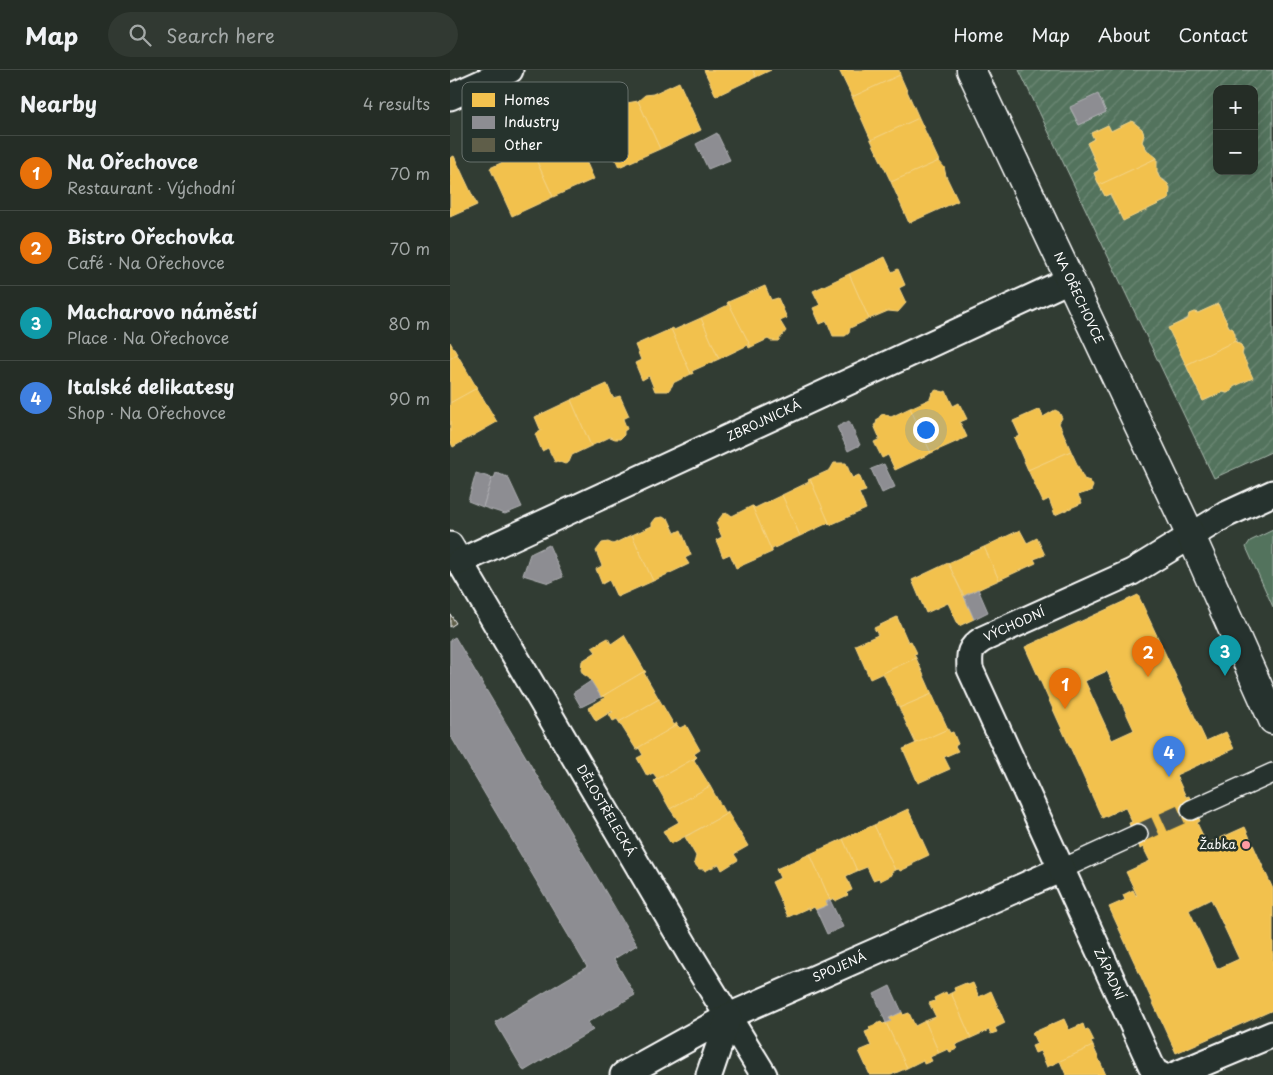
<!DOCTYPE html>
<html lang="en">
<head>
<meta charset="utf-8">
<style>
  body { margin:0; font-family:"Playpen Sans",sans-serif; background:#313932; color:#f1f3f6 }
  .controls { position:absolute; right:15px; top:15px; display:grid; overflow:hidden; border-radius:10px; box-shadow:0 2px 12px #0003 }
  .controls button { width:45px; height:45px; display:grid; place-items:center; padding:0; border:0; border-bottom:1px solid #424943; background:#252d26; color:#f1f3f6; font:25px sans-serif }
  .you { position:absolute; left:475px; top:359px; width:18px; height:18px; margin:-12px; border:4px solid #fff; border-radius:50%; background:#1a73e8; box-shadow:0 0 0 8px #1a73e833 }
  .badge { display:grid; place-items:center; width:32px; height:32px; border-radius:50%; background:#95b2f1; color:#fff; font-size:16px; font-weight:700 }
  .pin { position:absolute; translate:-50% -41px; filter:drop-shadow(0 1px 2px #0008) }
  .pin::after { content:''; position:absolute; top:26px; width:18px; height:15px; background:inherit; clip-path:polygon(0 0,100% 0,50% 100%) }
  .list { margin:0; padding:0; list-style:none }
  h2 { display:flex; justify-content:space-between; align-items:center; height:65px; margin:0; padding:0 20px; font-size:21px }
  h2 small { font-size:16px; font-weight:400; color:#a3a8a7 }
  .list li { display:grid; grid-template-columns:32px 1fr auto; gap:15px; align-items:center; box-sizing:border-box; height:75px; padding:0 20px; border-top:1px solid #424943 }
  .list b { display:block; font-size:19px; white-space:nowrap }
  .list p { margin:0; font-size:16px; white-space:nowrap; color:#a3a8a7 }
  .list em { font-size:16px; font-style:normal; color:#a3a8a7 }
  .icon { flex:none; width:28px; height:28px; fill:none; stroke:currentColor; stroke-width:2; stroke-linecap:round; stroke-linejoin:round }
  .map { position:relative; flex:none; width:823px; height:1005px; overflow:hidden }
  header { display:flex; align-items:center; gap:30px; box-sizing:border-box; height:70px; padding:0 25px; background:#252d26; border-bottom:1px solid #424943 }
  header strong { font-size:24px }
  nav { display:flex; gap:28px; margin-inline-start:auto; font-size:18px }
  .search { width:350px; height:45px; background:#313932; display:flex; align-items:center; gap:12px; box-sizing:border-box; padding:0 18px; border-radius:28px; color:#a3a8a7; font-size:19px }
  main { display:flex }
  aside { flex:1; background:#252d26 }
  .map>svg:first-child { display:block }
  .grass { fill:#53735d; stroke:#a9b9ae }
  .garden { fill:url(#garden-furrows); stroke:#a9b9ae; fill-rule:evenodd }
  .homes { fill:#f2c14e; stroke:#f6d483; fill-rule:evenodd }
  .industry { fill:#8d8d92; stroke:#afafb3 }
  .building { fill:#5f5e49; stroke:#fff }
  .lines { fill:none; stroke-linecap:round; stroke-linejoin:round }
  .pedestrian-tunnel { stroke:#465047; stroke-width:19; stroke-dasharray:19 9; stroke-linecap:butt }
  .pedestrian-casing { stroke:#fff; stroke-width:22 }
  .minor-casing { stroke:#fff; stroke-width:29 }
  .tertiary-casing { stroke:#fff; stroke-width:31 }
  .pedestrian { stroke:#26332d; stroke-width:19 }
  .minor { stroke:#26332d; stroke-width:25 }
  .tertiary { stroke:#26332d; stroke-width:28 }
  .poi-dot { fill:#ff9aa2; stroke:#26332d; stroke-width:2 }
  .labels { text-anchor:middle; stroke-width:5; stroke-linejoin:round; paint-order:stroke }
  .street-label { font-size:12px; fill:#fff; stroke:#26332d }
  .poi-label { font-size:12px; fill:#fff; stroke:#26332d; text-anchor:end }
  .key { fill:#26332d; stroke:#67706c; stroke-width:1 }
  .key-label { font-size:14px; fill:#fff }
</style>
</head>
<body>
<header>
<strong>Map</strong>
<div class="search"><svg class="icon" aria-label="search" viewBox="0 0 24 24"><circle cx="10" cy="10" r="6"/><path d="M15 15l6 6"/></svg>Search here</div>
<nav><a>Home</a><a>Map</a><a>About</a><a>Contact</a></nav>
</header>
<main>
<aside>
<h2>Nearby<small>4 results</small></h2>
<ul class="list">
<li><span class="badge" style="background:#e8710a">1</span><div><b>Na Ořechovce</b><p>Restaurant · Východní</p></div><em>70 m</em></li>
<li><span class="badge" style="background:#e8710a">2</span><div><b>Bistro Ořechovka</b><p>Café · Na Ořechovce</p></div><em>70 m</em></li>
<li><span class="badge" style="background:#0f9aa8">3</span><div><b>Macharovo náměstí</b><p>Place · Na Ořechovce</p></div><em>80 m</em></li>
<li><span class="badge" style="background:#3f7fe0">4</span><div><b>Italské delikatesy</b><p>Shop · Na Ořechovce</p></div><em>90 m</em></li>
</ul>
</aside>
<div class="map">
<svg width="823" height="1005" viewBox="0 0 823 1005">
  <defs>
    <pattern id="garden-furrows" width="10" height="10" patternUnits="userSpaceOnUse" patternTransform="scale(1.25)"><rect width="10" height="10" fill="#53735d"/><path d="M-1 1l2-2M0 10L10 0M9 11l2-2" fill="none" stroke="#6d8875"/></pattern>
  </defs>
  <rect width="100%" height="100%" fill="#313c33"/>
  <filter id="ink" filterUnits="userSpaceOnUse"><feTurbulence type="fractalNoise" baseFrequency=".02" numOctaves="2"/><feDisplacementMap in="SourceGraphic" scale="10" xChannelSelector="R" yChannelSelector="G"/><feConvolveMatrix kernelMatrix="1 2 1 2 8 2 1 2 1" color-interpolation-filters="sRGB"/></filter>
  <g filter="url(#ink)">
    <!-- grass -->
    <path class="grass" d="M823,460v77l-27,-60 4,-6z"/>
    <!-- garden -->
    <path class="garden" d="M569,0h254v381l-59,27zM767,19h37v82h-37zM648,25l8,17 -27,13 -9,-17zM682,51l10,8 2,6 -2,7 5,8 10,8c0,5 -2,12 1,16 3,6 1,2 6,6 7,5 6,12 5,19l-46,21 -13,-26 -5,2 -11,-23 5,-3 -12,-27 7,-4 -3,-6 17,-8 3,6zM768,234l11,23 4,2 4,14 4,2 2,5 -11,41 -5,2 -4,-1 -20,9 -34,-73 19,-10 1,-4 5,-2 4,1z"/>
    <!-- homes -->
    <g class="homes">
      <path d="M254,0h49l3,7 -40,19z"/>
      <path d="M303,0h18l-15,7z"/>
      <path d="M389,0h60l1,5 -48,22z"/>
      <path d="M450,5l19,43 -48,22 -19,-43z"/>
      <path d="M229,12l22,48 -41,19 -22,-48 7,-6 8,-1z"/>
      <path d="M188,31l22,48 -41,18 -22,-48 26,-11 4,-5z"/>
      <path d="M469,48l20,43 -48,21 -20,-42z"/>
      <path d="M682,51l10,8 2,6 -2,7 5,8 10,8 -58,27 -5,-12 5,-3 -12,-27 7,-4 -3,-6 17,-8 3,6z"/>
      <path d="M122,60l22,49 -41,18 -22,-48 7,-5 8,-2z"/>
      <path d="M81,79l22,48 -41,19 -22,-48 26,-12 4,-4z"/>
      <path d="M4,86l23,49 -27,12v-59z"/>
      <path d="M707,88v14l2,5 9,7 2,4 -1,11 -46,22 -13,-27 -5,2 -6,-11z"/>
      <path d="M489,91l5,6 2,9 12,25 -49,22 -18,-41z"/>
      <path d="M435,187l7,15 6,-3 7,16 -6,3 7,15 -8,9 -10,-1 -19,8 -20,-45z"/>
      <path d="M399,204l20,45 -19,9 -1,5 -4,3h-12l-6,-15 -7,3 -7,-16 7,-3 -7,-14z"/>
      <path d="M315,216l6,14 7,-2 9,20 -7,3 6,10 -8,10h-7l-3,-2 -17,8 -23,-45z"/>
      <path d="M278,232l23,45 -2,1 -1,-3 -29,14 -18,-41 27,-13 -1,-2z"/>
      <path d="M768,234l11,23 4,2 2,5v7l-49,24 -18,-37 20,-9 1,-5 5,-2 4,1z"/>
      <path d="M251,248l18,41 -27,12 1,3h-2l-20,-45 2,-1 1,2z"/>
      <path d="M221,259l20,45 -18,9 -1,3 -4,5h-13l-6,-15 -7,4 -7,-17 6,-3 -6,-15z"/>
      <path d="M785,271l2,2 4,2 2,5 -1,4 11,24 -20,9 -1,4 -5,2 -4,-1 -20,9 -17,-36z"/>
      <path d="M0,272l7,12 -7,5z"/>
      <path d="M7,284l20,34 -27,15v-44z"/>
      <path d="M157,314l6,14 7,-2 9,20 -6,3 4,10 -3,2v4l-4,4h-5l-5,-2 -19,9 -20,-46z"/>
      <path d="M27,318l20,34 -44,25 -3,-6v-38z"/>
      <path d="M486,320l8,2 2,-1 7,15 6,-3 8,16 -7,3 7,15 -36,16 -21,-45 20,-9 2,-6z"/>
      <path d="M121,330l20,46 -19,9 -3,7 -4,2 -8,-3 -2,1 -7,-14 -6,3 -7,-17 6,-3 -6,-14z"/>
      <path d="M460,338l21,45 -36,17 -7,-15 -6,3 -8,-16 6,-3 -6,-14 2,-1 1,-4 4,-5 4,-1 6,3z"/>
      <path d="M590,339l3,8 12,-7 4,2 3,6 -3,5 12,28 -43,19 -14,-32 6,-2 -7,-15z"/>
      <path d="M621,381l13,28 6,2 3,5 -2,5 -13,4 4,8 -27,12 -6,-16 -6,3 -15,-32z"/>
      <path d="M384,393h12l6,15 7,-3 7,16 -7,2 7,16 -36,16 -20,-46 20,-9z"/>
      <path d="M360,409l20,46 -2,-2 -28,13 -18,-41 27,-13 -1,-2z"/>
      <path d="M332,425l18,41 -28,13v3l-20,-46h1l2,2z"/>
      <path d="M302,436l20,46 -36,16 -6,-14 -7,3 -7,-17 6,-3 -6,-14 7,-9 5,-1 4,3z"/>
      <path d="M213,447l3,2 2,-1 7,15 6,-3 10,25 -6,3 4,6 -36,17 -21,-46 20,-9v-3l4,-5z"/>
      <path d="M570,460l7,13 10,-5 8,17 -11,4 2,4 -37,17 -15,-33z"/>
      <path d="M182,465l21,46 -36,16 -8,-17 -7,4 -6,-15 6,-3 -6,-15 6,-8 6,-1 5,2z"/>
      <path d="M534,477l15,33 -35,16 -16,-33z"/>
      <path d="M498,493l26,56 -15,7 -11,-23 -22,10 -14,-33z"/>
      <path d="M688,525l68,146 20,-9 8,17 -58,26 10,22 3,-1 1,3 -3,1 9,19 3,-1 1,3 -3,2 10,21 38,-17 28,62v121l-97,43 -67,-146 16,-7 -2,-5 10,-5 3,6 1,-1 -11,-23 24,-11 -7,-14 -3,2 -1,-4 3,-1 -9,-19 -3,1 -1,-3 3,-1 -7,-15 -23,11 -77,-171zM657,601l27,59 -22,10 -27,-59zM761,829l28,60 -22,10 -28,-59z"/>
      <path d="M447,547l11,25 3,-1 6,12 -3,1 2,4 -46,21 -15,-34 23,-10 -4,-7z"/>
      <path d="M174,565l21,36 -44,26 -12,-19 -6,-4 -2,-4 1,-9 14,-9 -4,-5 16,-9 3,6z"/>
      <path d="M466,588l16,36 -33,14 -16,-35z"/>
      <path d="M195,601l1,1 -2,1 15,26 -40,23 -2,-3 -4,2 -4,-7 4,-2 -1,-1 -16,10 -8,-13 17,-10 -2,-2 -2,1z"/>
      <path d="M482,624l16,35 -32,15 -17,-36z"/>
      <path d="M209,629l15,26 3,-2v2l-41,24 -17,-27z"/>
      <path d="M227,655l3,3 6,-3 14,25 -6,4 3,3 -43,24 3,-3 -4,-5 -6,3 -10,-18 6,-3 -4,-7 -3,2v-1z"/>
      <path d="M498,659l2,4 3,-1 5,12 -3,2 3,5 -14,6 6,12 -32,14 -15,-34z"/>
      <path d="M247,687l-3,3 16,26 -40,23 -16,-28z"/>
      <path d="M260,716l15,27 3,-2v2l-57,31 -8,-13 16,-9 -9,-13z"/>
      <path d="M458,739l21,46 -17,8 1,2 -13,6 -1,-2 -4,1 -21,-45z"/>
      <path d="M278,743l20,33 -14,8 4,6 -16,10 -3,-6 -14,7 -1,-2h-5l-5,-6 2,-7 -11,-19z"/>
      <path d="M424,755l21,45 -4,2 1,3 -12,6 -1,-3 -6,2 -6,-13 -10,4 -14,-32z"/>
      <path d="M393,769l14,32 -11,5 6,14 -6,3 2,2 -13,6 -1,-3 -4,2 -20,-46z"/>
      <path d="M360,784l20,46 -4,2 2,3 -12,5 -2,-3 -5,3 -1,-2 -20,9 -16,-35 8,-4 -4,-9z"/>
      <path d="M516,913l2,2 5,-2 6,14 12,-6 14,32 -10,5 2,4 -6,2 -2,-4 -18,8 -20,-45 4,-2 -1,-3z"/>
      <path d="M496,922l1,3 4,-2 20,45 -16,7 2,4 -7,3 -2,-3 -9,4 -14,-32 11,-4 -7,-14 6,-2 -1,-3z"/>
      <path d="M452,942l1,3 6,-2 6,13 10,-5 14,32 -9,4 2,4 -8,3 -1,-4 -16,8 -21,-45 5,-2 -2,-3z"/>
      <path d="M614,949l5,11 14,-6 2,6 3,-1 6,12 -3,1 2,4 -46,21 -7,-16 -5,2 -3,-7 5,-2 -5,-11z"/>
      <path d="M431,952l2,2 3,-1 21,45 -16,7h-21l-11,-24 12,-5 -6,-14 5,-2 -1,-3z"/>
      <path d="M643,976l13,29h-40l-6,-14z"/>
    </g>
    <!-- industry -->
    <g class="industry">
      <path d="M648,24l8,18 -27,13 -9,-18z"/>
      <path d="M267,63l13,27 -22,9 -12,-25z"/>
      <path d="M399,351l11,24 -12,6 -11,-24z"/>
      <path d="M434,394l11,23 -13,6 -11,-24z"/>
      <path d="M26,403l16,5 -9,29 -15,-6z"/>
      <path d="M46,403l12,4 14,30 -17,7 -22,-7 9,-29h2z"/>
      <path d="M99,475l14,32 -14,6 -26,-8 7,-21z"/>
      <path d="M528,519l10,23 -14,7 -10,-23z"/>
      <path d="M5,567l182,308 -23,14 21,36 -47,27 5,8 -69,41 -29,-49 92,-55 -137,-232v-95z"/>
      <path d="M141,611l10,16 -20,10 -8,-14z"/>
      <path d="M380,830l13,27 -16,7 -11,-24 12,-5 -2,-3z"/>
      <path d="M440,916l12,26 -13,6 2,3 -5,2 -12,-29z"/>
    </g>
    <!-- building -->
    <path class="building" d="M0,544l6,9 -6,4z"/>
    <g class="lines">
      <!-- pedestrian-tunnel -->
      <path class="pedestrian-tunnel" d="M688,764l53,-24"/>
      <!-- pedestrian casing -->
      <g class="pedestrian-casing">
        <g id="pedestrian">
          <path d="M741,740l82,-37"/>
          <path d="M612,799l76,-35"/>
        </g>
      </g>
      <!-- minor casing -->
      <g class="minor-casing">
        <g id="minor">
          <path d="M0,27l60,-27"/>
          <path id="s1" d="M0,475l241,411 73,119"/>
          <path id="s2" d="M9,492l610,-282"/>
          <path id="s3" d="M173,1005l106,-59 333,-147"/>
          <path d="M259,1005l20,-59"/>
          <path id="s4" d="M711,1005l-5,-2 -5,-8 -181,-396c-1,-16 -1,-21 13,-30l149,-67 93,-57 48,-22"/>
          <path d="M725,1005l98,-41"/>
        </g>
      </g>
      <!-- tertiary casing -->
      <g class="tertiary-casing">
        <g id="tertiary">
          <path id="s5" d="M521,0l220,466 82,184"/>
        </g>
      </g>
      <!-- pedestrian -->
      <use href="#pedestrian" class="pedestrian"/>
      <!-- minor -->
      <use href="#minor" class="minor"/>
      <!-- tertiary -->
      <use href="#tertiary" class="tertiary"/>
    </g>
  </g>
  <!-- markers -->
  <circle class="poi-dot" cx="796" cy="775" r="5"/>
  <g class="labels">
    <!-- street labels -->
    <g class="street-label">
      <text dy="4" stroke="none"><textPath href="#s5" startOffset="252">NA OŘECHOVCE</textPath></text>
      <text dy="4" stroke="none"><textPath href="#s2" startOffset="336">ZBROJNICKÁ</textPath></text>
      <text dy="4" stroke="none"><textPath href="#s4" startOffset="520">VÝCHODNÍ</textPath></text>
      <text dy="4" stroke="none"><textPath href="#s1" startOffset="308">DĚLOSTŘELECKÁ</textPath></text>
      <text dy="4" stroke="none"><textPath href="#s3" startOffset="242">SPOJENÁ</textPath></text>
      <text transform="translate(659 904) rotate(65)" y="4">ZÁPADNÍ</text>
    </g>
    <!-- poi labels -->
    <g class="poi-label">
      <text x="786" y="779">Žabka</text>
    </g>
  </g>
  <!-- legend -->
  <rect x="12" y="12" width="166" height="80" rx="8" class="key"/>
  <rect x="22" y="23" width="23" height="14" fill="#f2c14e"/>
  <rect x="22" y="46" width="23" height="13" fill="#8d8d92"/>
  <rect x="22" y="68" width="23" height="14" fill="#5f5e49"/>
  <g class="key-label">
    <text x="54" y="35">Homes</text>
    <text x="54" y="57">Industry</text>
    <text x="54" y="80">Other</text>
  </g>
</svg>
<div class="controls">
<button>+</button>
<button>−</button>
</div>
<div class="you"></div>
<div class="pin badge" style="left:615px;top:639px;background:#e8710a">1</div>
<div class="pin badge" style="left:698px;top:607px;background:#e8710a">2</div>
<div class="pin badge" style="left:775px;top:606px;background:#0f9aa8">3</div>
<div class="pin badge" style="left:719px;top:707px;background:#3f7fe0">4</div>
</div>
</main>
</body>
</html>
